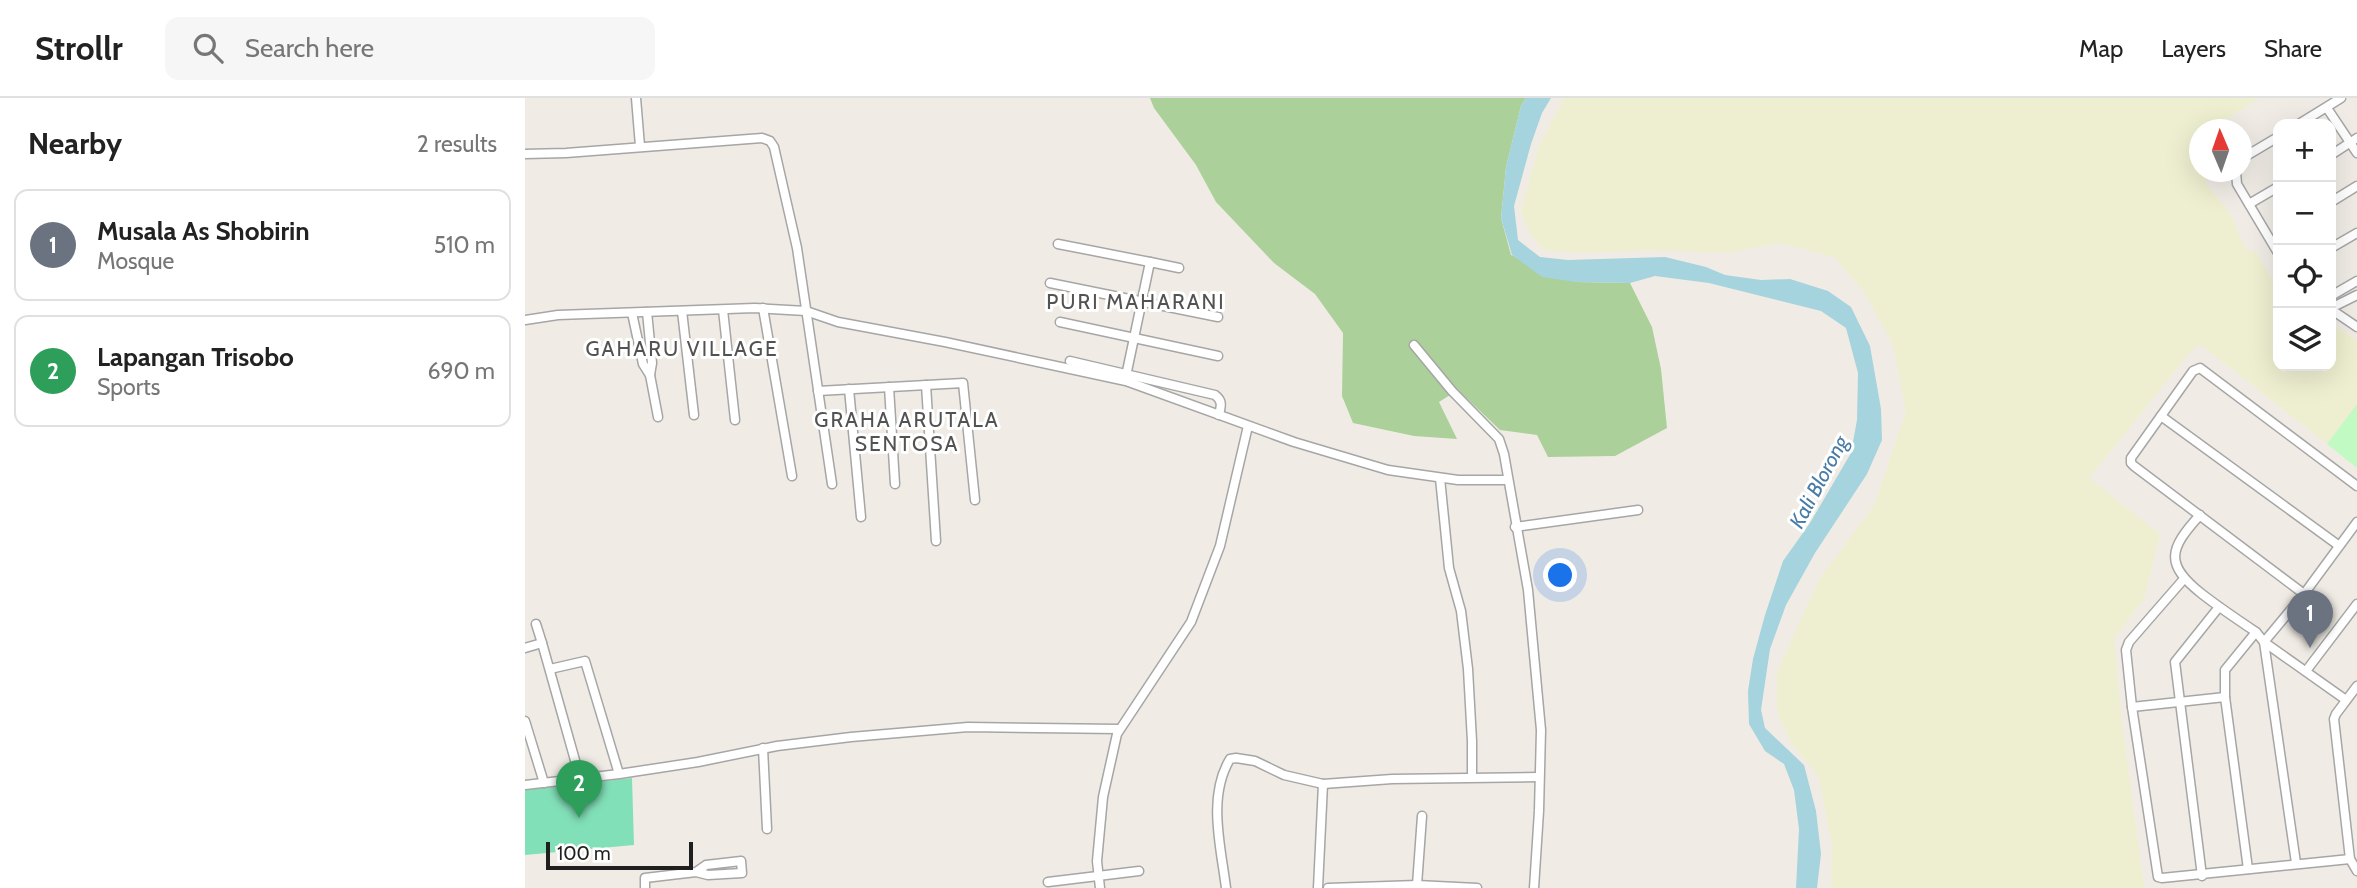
<!DOCTYPE html>
<html lang="en">
<head>
<meta charset="utf-8">
<style>
  body { margin:0; font-family:Cabin,sans-serif; background:#f6f6f6; color:#222 }
  .controls { position:absolute; right:21px; top:21px; display:grid; overflow:hidden; border-radius:14px; box-shadow:0 7px 28px #0002 }
  .controls button { width:63px; height:63px; display:grid; place-items:center; padding:0; border:0; border-bottom:2px solid #e0e0e0; background:#fff; color:#222; font:35px sans-serif }
  .compass { position:absolute; left:1664px; top:21px; width:63px; height:63px; border-radius:50%; background:#fff; box-shadow:0 7px 28px #0002; rotate:358deg }
  .scale { position:absolute; left:21px; bottom:18px; width:147px; box-sizing:border-box; padding-left:7px; border:4px solid #1f1f1f; border-top:0; font-size:19px; line-height:24px; white-space:nowrap; color:#1f1f1f; -webkit-text-stroke:5px #fff; paint-order:stroke }
  .you { position:absolute; left:1036px; top:478px; width:24px; height:24px; margin:-18px; border:5px solid #fff; border-radius:50%; background:#1a73e8; box-shadow:0 0 0 10px #1a73e833 }
  .badge { display:grid; place-items:center; width:46px; height:46px; border-radius:50%; background:#ce0008; color:#fff; font-size:23px; font-weight:700 }
  .pin { position:absolute; translate:-50% -58px; filter:drop-shadow(0 2px 4px #0008) }
  .pin::after { content:''; position:absolute; top:37px; width:24px; height:21px; background:inherit; clip-path:polygon(0 0,100% 0,50% 100%) }
  .list { margin:0; padding:0; list-style:none }
  h2 { display:flex; justify-content:space-between; align-items:center; height:91px; margin:0; padding:0 28px; font-size:30px }
  h2 small { font-size:23px; font-weight:400; color:#767676 }
  .list li { display:grid; grid-template-columns:46px 1fr auto; gap:21px; align-items:center; box-sizing:border-box; height:112px; margin:0 14px 14px; padding:0 14px; border:2px solid #e0e0e0; border-radius:14px }
  .list b { display:block; font-size:26px; white-space:nowrap }
  .list p { margin:0; font-size:23px; white-space:nowrap; color:#767676 }
  .list em { font-size:23px; font-style:normal; color:#767676 }
  .icon { flex:none; width:38px; height:38px; fill:none; stroke:currentColor; stroke-width:2; stroke-linecap:round; stroke-linejoin:round }
  .map { position:relative; flex:none; width:1832px; height:790px; overflow:hidden }
  header { display:flex; align-items:center; gap:42px; box-sizing:border-box; height:98px; padding:0 35px; background:#fff; border-bottom:2px solid #e0e0e0 }
  header strong { font-size:33px }
  nav { display:flex; gap:38px; margin-inline-start:auto; font-size:24px }
  .search { width:490px; height:63px; background:#f6f6f6; display:flex; align-items:center; gap:18px; box-sizing:border-box; padding:0 24px; border-radius:14px; color:#767676; font-size:26px }
  main { display:flex }
  aside { flex:1; background:#fff }
  .map>svg:first-child { display:block }
  .farmland { fill:#eeefd0 }
  .forest { fill:#abd099 }
  .park { fill:#c2fac4 }
  .pitch { fill:#82e0b8 }
  .water { fill:#a5d3de }
  .lines { fill:none; stroke-linecap:round; stroke-linejoin:round }
  .street-casing { stroke:#a6a6a6; stroke-width:11 }
  .street { stroke:#fff; stroke-width:8 }
  .labels { text-anchor:middle; stroke-width:6; stroke-linejoin:round; paint-order:stroke }
  .neighbourhood-label { font-size:21px; letter-spacing:2px; fill:#525252; stroke:#fff }
  .water-label { font-size:21px; font-style:italic; fill:#477ba8; stroke:#fff }
</style>
</head>
<body>
<header>
<strong>Strollr</strong>
<div class="search"><svg class="icon" aria-label="search" viewBox="0 0 24 24"><circle cx="10" cy="10" r="6"/><path d="M15 15l6 6"/></svg>Search here</div>
<nav><a>Map</a><a>Layers</a><a>Share</a></nav>
</header>
<main>
<aside>
<h2>Nearby<small>2 results</small></h2>
<ul class="list">
<li><span class="badge" style="background:#6b7280">1</span><div><b>Musala As Shobirin</b><p>Mosque</p></div><em>510 m</em></li>
<li><span class="badge" style="background:#2e9e5b">2</span><div><b>Lapangan Trisobo</b><p>Sports</p></div><em>690 m</em></li>
</ul>
</aside>
<div class="map">
<svg width="1832" height="790" viewBox="0 0 1832 790">
  <rect width="100%" height="100%" fill="#f0ece5"/>
  <!-- farmland -->
  <path class="farmland" d="M1039,0h695l-47,31 -13,1v42h8l-1,12 24,29 16,37 11,3 14,25 7,7v81h53v-43l26,17v64l-30,40 -127,-100 -9,7 -102,127 71,56 -16,65 -30,39 7,77 23,173h-313l1,-43 -13,-68 -27,-33 -15,-33v-39l42,-92 56,-76 31,-93 -13,-65 -28,-53 -31,-36 -54,-14 -55,10 -75,-3 -69,3 -37,-3 -14,-16 -9,-23 18,-65z"/>
  <!-- forest -->
  <path class="forest" d="M625,0h376l-5,8 -15,61 -5,51 10,37 65,27 54,1 22,44 9,42 6,59 -52,28 -67,1 -11,-22 -37,-5 -42,-40 -19,12 18,37 -43,-3 -61,-13 -11,-27 1,-63 -28,-39 -41,-31 -58,-61 -20,-37 -42,-57z"/>
  <!-- park -->
  <path class="park" d="M1832,306v64l-30,-24z"/>
  <!-- pitch -->
  <path class="pitch" d="M107,680l2,67 -109,10v-65z"/>
  <!-- water -->
  <path class="water" d="M1001,0h25l-9,15 -11,31 -17,62 4,34 22,17 28,3 97,-3 41,10 19,8 36,5 29,-1 38,12 23,16 19,39 11,63 1,31 -15,34 -52,79 -29,52 -16,44 -9,61 4,18 39,37 12,46 5,43 -4,34h-21l3,-59 -5,-39 -10,-26 -19,-13 -16,-27 -1,-33 5,-32 12,-44 18,-54 27,-38 41,-70 6,-33 1,-47 -12,-45 -25,-17 -112,-28 -54,-7 -25,7 -54,-1 -34,-5 -30,-22 -11,-37 5,-51 15,-61z"/>
  <g class="lines">
    <!-- street casing -->
    <g class="street-casing">
      <g id="street">
        <path d="M111,0l4,48"/>
        <path d="M1802,10l30,45"/>
        <path d="M1774,26l42,-26"/>
        <path d="M0,56l41,-1 196,-15 8,3 4,6 23,101 35,236"/>
        <path d="M1806,57l26,-17"/>
        <path d="M1716,61l37,-22"/>
        <path d="M1711,74l1,12 41,69"/>
        <path d="M1806,104l26,-16"/>
        <path d="M1724,106l29,-17"/>
        <path d="M533,146l92,18"/>
        <path d="M1806,150l26,-15"/>
        <path d="M525,185l168,34"/>
        <path d="M1806,198l26,-15"/>
        <path d="M238,210l29,168"/>
        <path d="M1806,210l26,-13"/>
        <path d="M198,212l12,110"/>
        <path d="M1807,212l25,17"/>
        <path d="M157,213l12,104"/>
        <path d="M107,215l11,51 7,11 2,-12 -5,-51"/>
        <path d="M0,222l33,-5 197,-7 51,3 32,11 107,20 181,39 168,61 94,28 70,10h50"/>
        <path d="M535,224l158,34"/>
        <path d="M889,247l38,46 47,48 5,15 24,136 13,140 -2,81 -5,77"/>
        <path d="M545,263l145,34c8,6 6,11 4,20"/>
        <path d="M125,277l8,42"/>
        <path d="M601,278l24,-114 29,6"/>
        <path d="M401,287l10,156"/>
        <path d="M364,289l6,97"/>
        <path d="M324,291l12,128"/>
        <path d="M293,293l145,-8 12,117"/>
        <path d="M1636,318l177,129"/>
        <path d="M915,380l9,90 12,43 7,58 4,72v35"/>
        <path d="M1675,417c-31,34 -36,49 2,79 18,14 36,26 54,38l8,10 82,58"/>
        <path d="M990,429l123,-17"/>
        <path d="M1658,482l-54,62 -3,8 6,57 26,170 4,1 188,-19"/>
        <path d="M1779,496l-170,-128 -3,-3v-5l62,-87 7,-3 157,118"/>
        <path d="M11,526l6,19"/>
        <path d="M1739,544l32,221"/>
        <path d="M1739,544l40,-48 53,-72"/>
        <path d="M0,550l17,-5 38,135"/>
        <path d="M25,571l35,-8 34,113"/>
        <path d="M1781,573l51,-67"/>
        <path d="M1832,588l-21,28 -2,5 16,140 7,12"/>
        <path d="M1607,609l93,-10"/>
        <path d="M0,623l19,62"/>
        <path d="M238,650l4,81"/>
        <path d="M0,687l94,-11 79,-12 79,-16 74,-9 117,-10 151,2"/>
        <path d="M1723,771l-23,-172v-27l31,-38"/>
        <path d="M1677,778l-27,-214 44,-55"/>
        <path d="M523,784l91,-11"/>
        <path d="M892,787l5,-69"/>
        <path d="M120,790v-10l51,-6 12,3 34,-2 -1,-12 -35,4 -10,7"/>
        <path d="M575,790l-3,-27 6,-64 14,-63 74,-112 29,-76 28,-120"/>
        <path d="M701,790c-5,-41 -19,-91 4,-129l6,-1 19,3 29,14 39,9 69,-5 147,-2"/>
        <path d="M793,790l5,-104"/>
        <path d="M803,790l89,-3 60,3"/>
      </g>
    </g>
    <!-- street -->
    <use href="#street" class="street"/>
  </g>
  <g class="labels">
    <!-- neighbourhood labels -->
    <g class="neighbourhood-label">
      <text x="611" y="211">PURI MAHARANI</text>
      <text x="157" y="258">GAHARU VILLAGE</text>
      <text x="382" y="329">GRAHA ARUTALA<tspan x="382" dy="24">SENTOSA</tspan></text>
    </g>
    <!-- water labels -->
    <g class="water-label">
      <text transform="translate(1294 384) rotate(-62)" y="7">Kali Blorong</text>
    </g>
  </g>
</svg>
<div class="controls">
<button>+</button>
<button>−</button>
<button><svg class="icon" aria-label="locate" viewBox="0 0 24 24"><circle cx="12" cy="12" r="6"/><path d="M12 2v4M12 18v4M2 12h4M18 12h4"/></svg></button>
<button><svg class="icon" aria-label="layers" viewBox="0 0 24 24"><path d="M12 4l9 5-9 5-9-5zM3 14l9 5 9-5"/></svg></button>
</div>
<svg class="compass" viewBox="-18 -18 36 36"><path d="M0-13l5 13h-10z" fill="#e53935"/><path d="M0 13l5-13h-10z" fill="#767676"/></svg>
<div class="scale">100 m</div>
<div class="you"></div>
<div class="pin badge" style="left:1785px;top:550px;background:#6b7280">1</div>
<div class="pin badge" style="left:54px;top:720px;background:#2e9e5b">2</div>
</div>
</main>
</body>
</html>
